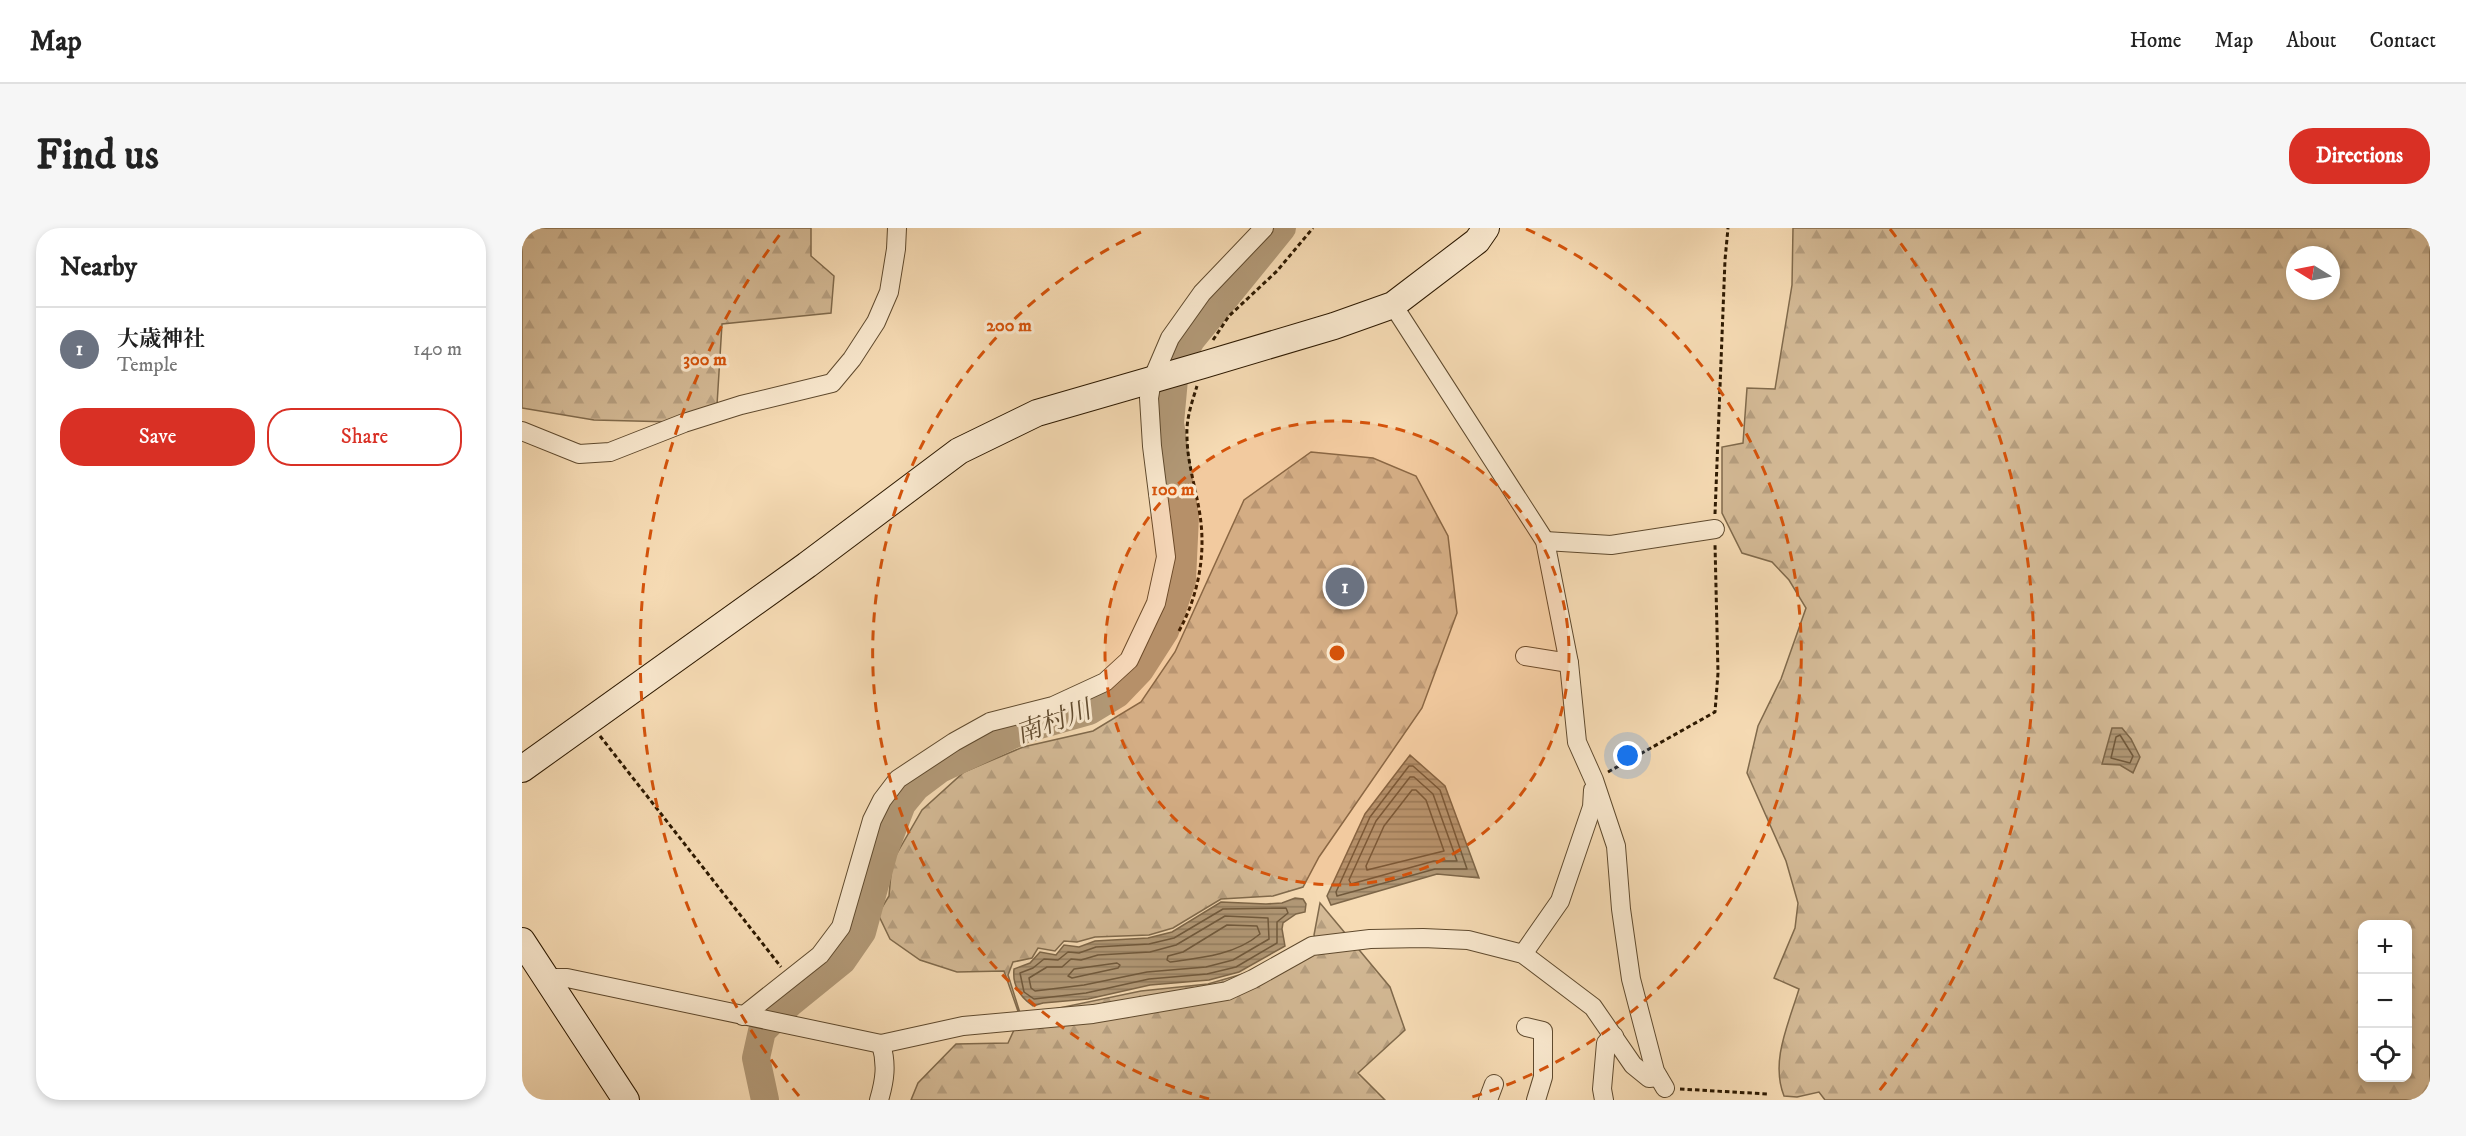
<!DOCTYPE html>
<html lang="en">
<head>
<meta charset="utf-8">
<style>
  body { margin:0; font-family:"IM FELL DW Pica","Noto Serif JP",serif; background:#f6f6f6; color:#222 }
  .controls { position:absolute; right:18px; bottom:18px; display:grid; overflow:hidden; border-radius:12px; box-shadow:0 3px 9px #0003 }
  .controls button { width:54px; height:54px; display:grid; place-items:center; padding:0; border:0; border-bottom:2px solid #e0e0e0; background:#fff; color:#222; font:30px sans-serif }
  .compass { position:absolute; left:1764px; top:18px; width:54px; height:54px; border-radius:50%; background:#fff; box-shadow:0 3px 9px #0003; rotate:280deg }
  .you { position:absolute; left:1106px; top:528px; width:21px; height:21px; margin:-15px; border:4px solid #fff; border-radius:50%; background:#1a73e8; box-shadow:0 0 0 9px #1a73e833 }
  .badge { display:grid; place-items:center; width:39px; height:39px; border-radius:50%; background:#d93025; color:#fff; font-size:20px; font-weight:700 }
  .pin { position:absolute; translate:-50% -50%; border:3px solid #fff; box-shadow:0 2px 6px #0006 }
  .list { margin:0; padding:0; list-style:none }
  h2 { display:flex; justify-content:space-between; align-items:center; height:78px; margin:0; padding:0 24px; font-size:26px }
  h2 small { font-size:20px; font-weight:400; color:#767676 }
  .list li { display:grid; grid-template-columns:39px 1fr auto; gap:18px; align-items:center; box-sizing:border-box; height:84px; padding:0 24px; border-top:2px solid #e0e0e0 }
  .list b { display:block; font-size:22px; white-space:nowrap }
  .list p { margin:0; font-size:20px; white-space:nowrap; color:#767676 }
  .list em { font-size:20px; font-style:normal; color:#767676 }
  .actions { display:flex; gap:12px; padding:18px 24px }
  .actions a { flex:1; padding:14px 0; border:2px solid #d93025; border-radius:24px; text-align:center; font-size:21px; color:#d93025 }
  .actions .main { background:#d93025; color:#fff }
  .icon { flex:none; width:33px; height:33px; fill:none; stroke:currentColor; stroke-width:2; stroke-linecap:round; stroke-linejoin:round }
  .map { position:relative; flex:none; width:1908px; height:872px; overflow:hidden; border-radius:24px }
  header { display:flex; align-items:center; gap:36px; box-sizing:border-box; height:84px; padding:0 30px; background:#fff; border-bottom:2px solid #e0e0e0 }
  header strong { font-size:28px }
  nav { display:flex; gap:33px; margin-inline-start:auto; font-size:21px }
  .intro { display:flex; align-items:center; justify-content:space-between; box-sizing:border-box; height:144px; padding:0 36px }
  h1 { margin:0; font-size:42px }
  .button { padding:15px 27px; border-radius:24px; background:#d93025; color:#fff; font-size:21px; font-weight:700 }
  main { display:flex; gap:36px; padding:0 36px }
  aside { flex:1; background:#fff; border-radius:24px; box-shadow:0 3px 9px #0003 }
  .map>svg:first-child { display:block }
  .forest { fill:url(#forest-firs); stroke:#806a4c; stroke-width:1.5; fill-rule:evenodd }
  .water { fill:url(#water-rules); stroke:#7d6648; stroke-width:1.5 }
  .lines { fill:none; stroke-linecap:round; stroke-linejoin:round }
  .shore { stroke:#70593c; stroke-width:1.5 }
  .river { stroke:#b29977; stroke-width:28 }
  .street-casing { stroke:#5f4a2e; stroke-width:20 }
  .secondary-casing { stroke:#2d1901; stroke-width:28 }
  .path { stroke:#2d1901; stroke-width:3; stroke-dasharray:4.5 3; stroke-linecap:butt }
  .street { stroke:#f9e8ce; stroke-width:18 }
  .secondary { stroke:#f9e8ce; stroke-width:26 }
  .ring { fill:none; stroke:#d5530b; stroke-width:3; stroke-dasharray:10 8 }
  .labels { text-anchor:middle; stroke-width:6; stroke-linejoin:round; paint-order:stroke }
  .water-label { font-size:26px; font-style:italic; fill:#624c30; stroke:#f9e8ce }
  .centre { fill:#d5530b; stroke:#f9e8ce; stroke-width:3 }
  .ring-label { font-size:18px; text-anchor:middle; font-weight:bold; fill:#d5530b; stroke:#f9e8ce; stroke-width:6; stroke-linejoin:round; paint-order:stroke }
</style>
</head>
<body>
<header>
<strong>Map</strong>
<nav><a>Home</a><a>Map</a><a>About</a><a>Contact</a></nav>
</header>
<div class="intro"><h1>Find us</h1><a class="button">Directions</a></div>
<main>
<aside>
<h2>Nearby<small></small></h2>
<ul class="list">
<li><span class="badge" style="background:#6b7280">1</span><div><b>大歳神社</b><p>Temple</p></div><em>140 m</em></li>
</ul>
<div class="actions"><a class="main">Save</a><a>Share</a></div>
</aside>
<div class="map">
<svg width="1908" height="872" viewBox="0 0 1908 872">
  <defs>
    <pattern id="forest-firs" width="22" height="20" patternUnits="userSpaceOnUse" patternTransform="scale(1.5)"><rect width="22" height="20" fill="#d4ba96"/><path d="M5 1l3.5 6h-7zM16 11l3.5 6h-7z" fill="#b69f80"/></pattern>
    <pattern id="water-rules" width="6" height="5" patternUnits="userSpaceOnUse" patternTransform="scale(1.5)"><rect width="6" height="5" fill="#b29977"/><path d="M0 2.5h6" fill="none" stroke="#917c5f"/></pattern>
  </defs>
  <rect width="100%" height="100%" fill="#f6dbb4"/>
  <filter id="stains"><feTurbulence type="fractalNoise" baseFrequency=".00333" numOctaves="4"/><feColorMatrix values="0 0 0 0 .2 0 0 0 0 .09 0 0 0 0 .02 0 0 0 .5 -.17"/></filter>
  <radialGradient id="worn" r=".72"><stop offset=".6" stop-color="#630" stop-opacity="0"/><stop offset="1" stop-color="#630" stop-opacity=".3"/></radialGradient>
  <!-- forest -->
  <g class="forest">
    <path d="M0,0h289v28l23,20 -3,37 -109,11 -5,81 -43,17 -80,-2 -72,-12z"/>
    <path d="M1271,0h637v872h-605l-6,-8 -22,5 -13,-1c-14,-35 5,-73 15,-107l-25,-11 21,-50 3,-25 -12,-42 -39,-88 11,-47 23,-47 25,-71 -17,-28 -17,-18 -30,-9 -20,-40v-66l21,-4 4,-55 28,1 17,-104zM1773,27h36v36h-36zM1840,696h46v154h-46z"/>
    <path d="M789,224l62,6 43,18 32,60 9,77 -35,95 -103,149 -16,30 -30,9 -52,3 -48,29 -24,7 -54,2 -18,5 -13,-1 -9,10 -17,-3 -6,10 -19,4 -5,13 13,41 120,-25 67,-7 111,-32 -5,-17 6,-32 70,84 15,43 -47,43 27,27h-474l7,-17 38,-39 52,-1 12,-26 -16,-46 -47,1 -37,-12 -30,-21 -12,-25 11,-18 3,-34 30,-52 42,-38 59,-25 70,-16 48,-29 34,-50 69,-152z"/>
  </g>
  <!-- water -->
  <g class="water">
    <path d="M1590,500h10l9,11 9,18 -7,16 -13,-8 -18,-1z"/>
    <path d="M888,527l35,31 34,92 -42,-4 -106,31 -4,-9 38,-82z"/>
    <path d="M773,670l8,1 3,5 -1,8 -9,2 -13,9 -1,6 3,17 -46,26 -30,8 -59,5 -62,14 -45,4 -10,3c-13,-9 -21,-20 -19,-37l16,-6 10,-11 16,3 8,-10 15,2 16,-6 53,-3 24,-6 49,-30 45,2 16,-1z"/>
  </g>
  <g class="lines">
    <!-- shore -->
    <g class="shore">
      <path d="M1598,507l13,21 -3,7 -19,-5 5,-21z"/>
      <path d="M887,538h4l27,24 27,79h-32l-98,27 -1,-4 34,-75z"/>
      <path d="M888,549h4l19,17 24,67h-23l-83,23 -2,-4 27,-59z"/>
      <path d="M890,562h4l10,10 18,51 -77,19 -1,-4 18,-40z"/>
      <path d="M764,680l2,5 -11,9v21l-41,24 -29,7 -58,5 -63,14 -52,6 -10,-7 -4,-19 13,-5 11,-9 14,1 10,-8 11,1 17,-6 53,-3 25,-6 49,-29z"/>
      <path d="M703,688l43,2 1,21 -36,21 -27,7 -59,5 -63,13 -49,6 -4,-3 -2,-10 18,-11h15l9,-8 10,1 17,-5 52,-3 26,-7z"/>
      <path d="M705,697l30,1 3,8c-25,21 -59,24 -90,28l-3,-2 1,-4 15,-4z"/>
      <path d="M595,735l3,2 -2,3 -46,10 -4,-2 6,-7z"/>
    </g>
    <!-- river -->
    <path class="river" d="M243,872l-9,-42 6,-27 27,-27 53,-43 20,-29 22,-81 18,-47 14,-17 24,-18 85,-40 64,-18 28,-17 23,-24 25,-39 17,-51 3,-64 -15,-93 5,-55 16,-28 91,-112"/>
    <!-- street casing -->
    <g class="street-casing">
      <g id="street">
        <path d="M871,77l152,236 24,122 8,79 17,38 22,66 5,63 10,70 24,92 10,17"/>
        <path d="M0,203l57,23 31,-2 74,-29 57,-18 91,-22 20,-24 24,-37 13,-30 7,-43 1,-21"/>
        <path d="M1023,313l66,4 104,-16"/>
        <path d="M1003,428l44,7"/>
        <path d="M1001,726l37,-53 32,-94 1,-17"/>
        <path d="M23,750h22l314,66 82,-18 130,-12 134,-23 26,-12 59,-33 58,-7 53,-1 45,2 55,14 70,53 40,58 16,13 9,-1"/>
        <path d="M221,788l77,-61 21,-28 31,-107 10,-20 16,-21 56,-37 36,-20 63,-16 52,-24 24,-22 27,-57 10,-46 -14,-111 -3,-48 3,-18 18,-42 32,-45 62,-65"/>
        <path d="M1004,799l17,4v46l-7,23"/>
        <path d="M357,872c6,-20 8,-36 2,-56"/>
        <path d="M966,872l6,-16"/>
        <path d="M1082,872l-2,-11 4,-46 8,-7"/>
      </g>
    </g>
    <!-- secondary casing -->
    <g class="secondary-casing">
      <g id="secondary">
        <path d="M0,541l285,-204 152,-114 78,-38 166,-48 131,-39 59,-21 84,-64 9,-13"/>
        <path d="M0,713l104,159"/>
      </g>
    </g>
    <!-- path -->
    <g class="path">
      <path d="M691,112l16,-24 48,-45 36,-43"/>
      <path d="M1193,286l10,-254 3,-32"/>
      <path d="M657,403c18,-33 26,-71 22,-108 -3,-29 -14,-58 -14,-87 -1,-17 5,-34 10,-50"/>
      <path d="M78,508l181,231"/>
      <path d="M1086,544l107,-60 3,-39 -3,-129"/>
      <path d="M1158,861l88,5"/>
    </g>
    <!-- street -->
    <use href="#street" class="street"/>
    <!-- secondary -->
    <use href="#secondary" class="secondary"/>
  </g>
  <!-- distance rings -->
  <circle cx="815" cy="425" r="232" fill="#d5530b" fill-opacity=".12"/>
  <g class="ring">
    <circle cx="815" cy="425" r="232"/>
    <path d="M687 871A464 464 0 0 1 626 1M1004 1A464 464 0 0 1 943 871"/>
    <path d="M277 868A697 697 0 0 1 262 1M1368 1A697 697 0 0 1 1353 868"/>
  </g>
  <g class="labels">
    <!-- water labels -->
    <g class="water-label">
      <text transform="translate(531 493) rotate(-20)" y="9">南村川</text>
    </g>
  </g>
  <circle cx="815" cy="425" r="9" class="centre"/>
  <g class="ring-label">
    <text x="487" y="103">200 m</text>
    <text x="183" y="137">300 m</text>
    <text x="651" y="267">100 m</text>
  </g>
  <rect width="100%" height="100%" filter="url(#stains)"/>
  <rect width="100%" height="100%" fill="url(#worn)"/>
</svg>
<div class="controls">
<button>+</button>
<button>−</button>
<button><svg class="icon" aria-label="locate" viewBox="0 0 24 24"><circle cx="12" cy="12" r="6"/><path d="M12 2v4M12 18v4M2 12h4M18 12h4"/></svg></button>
</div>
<svg class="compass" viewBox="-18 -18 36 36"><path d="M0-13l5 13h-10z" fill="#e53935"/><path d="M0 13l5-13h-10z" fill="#767676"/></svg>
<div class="you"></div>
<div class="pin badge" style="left:823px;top:359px;background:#6b7280">1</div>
</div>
</main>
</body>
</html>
